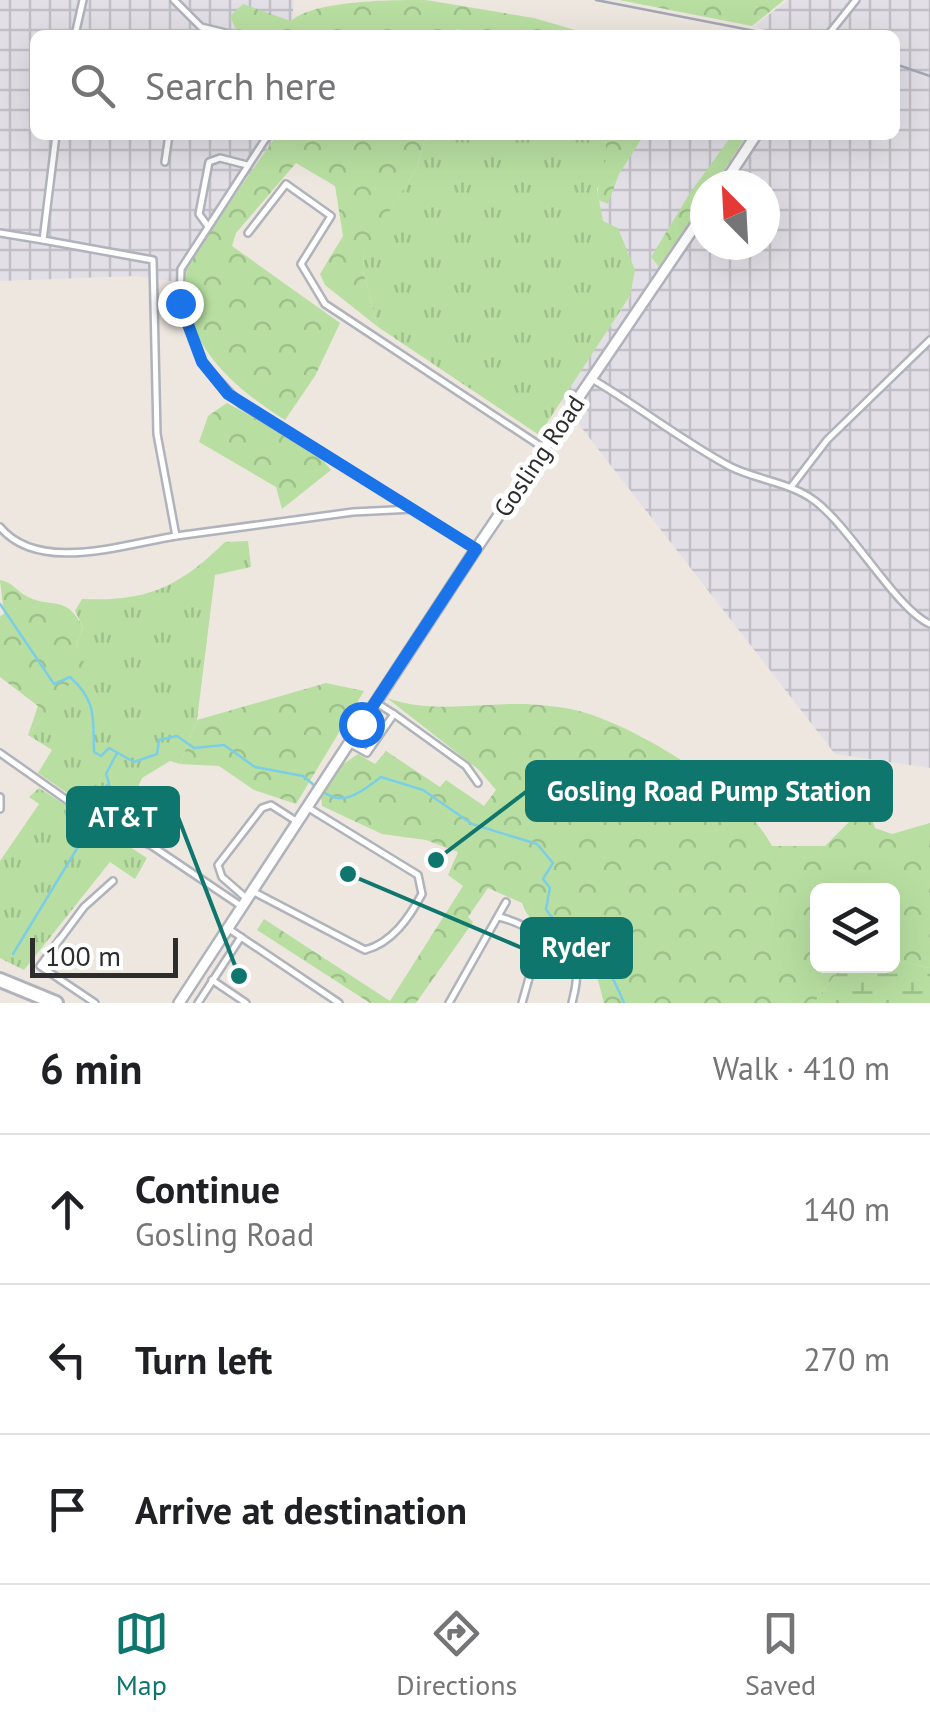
<!DOCTYPE html>
<html lang="en">
<head>
<meta charset="utf-8">
<style>
  body { margin:0; font-family:"PT Sans",sans-serif; background:#f6f6f6; color:#202124 }
  .controls { position:absolute; right:30px; bottom:30px; display:grid; overflow:hidden; border-radius:15px; box-shadow:0 10px 40px #0002 }
  .controls button { width:90px; height:90px; display:grid; place-items:center; padding:0; border:0; border-bottom:2px solid #e0e0e0; background:#fff; color:#202124; font:50px sans-serif }
  .compass { position:absolute; left:690px; top:170px; width:90px; height:90px; border-radius:50%; background:#fff; box-shadow:0 10px 40px #0002; rotate:336deg }
  .scale { position:absolute; left:30px; bottom:25px; width:148px; box-sizing:border-box; padding-left:10px; border:5px solid #2d2d2d; border-top:0; font-size:28px; line-height:35px; white-space:nowrap; color:#2d2d2d; -webkit-text-stroke:8px #fff; paint-order:stroke }
  .stop { position:absolute; width:30px; height:30px; margin:-22px; border:8px solid #1a73e8; border-radius:50%; background:#fff }
  .stop.end { background:#1a73e8; border-color:#fff; box-shadow:0 2px 10px #0008 }
  .list { margin:0; padding:0; list-style:none }
  h2 { display:flex; justify-content:space-between; align-items:center; height:130px; margin:0; padding:0 40px; font-size:42px }
  h2 small { font-size:32px; font-weight:400; color:#757577 }
  .list li { display:grid; grid-template-columns:65px 1fr auto; gap:30px; align-items:center; box-sizing:border-box; height:150px; padding:0 40px; border-top:2px solid #e0e0e0 }
  .list b { display:block; font-size:38px; white-space:nowrap }
  .list p { margin:0; font-size:32px; white-space:nowrap; color:#757577 }
  .list em { font-size:32px; font-style:normal; color:#757577 }
  .icon { flex:none; width:55px; height:55px; fill:none; stroke:currentColor; stroke-width:2; stroke-linecap:round; stroke-linejoin:round }
  .map { position:relative; flex:none; width:930px; height:1003px; overflow:hidden }
  .search { position:absolute; background:#fff; box-shadow:0 10px 40px #0002; left:30px; right:30px; top:30px; height:110px; display:flex; align-items:center; gap:25px; box-sizing:border-box; padding:0 35px; border-radius:15px; color:#757577; font-size:38px }
  .sheet { height:580px; background:#fff }
  nav { display:flex; justify-content:space-around; align-items:center; box-sizing:border-box; height:140px; border-top:2px solid #e0e0e0; background:#fff; font-size:28px; color:#757577 }
  nav a { display:grid; justify-items:center; gap:5px }
  nav .on { color:#0f766e }
  .map>svg:first-child { display:block }
  .industrial { fill:url(#industrial-grid); fill-rule:evenodd }
  .grass { fill:url(#grass-tufts) }
  .forest { fill:url(#forest-crowns) }
  .wetland { fill:url(#wetland-marsh) }
  .lines { fill:none; stroke-linecap:round; stroke-linejoin:round }
  .stream { stroke:#7ccee7; stroke-width:2.5 }
  .service-casing { stroke:#b1b3bc; stroke-width:10 }
  .minor-casing { stroke:#b1b3bc; stroke-width:14 }
  .secondary-casing { stroke:#b1b3bc; stroke-width:18 }
  .service { stroke:#fff; stroke-width:5 }
  .minor { stroke:#fff; stroke-width:9 }
  .secondary { stroke:#fff; stroke-width:12 }
  .rail { stroke:#a3a6b5; stroke-width:2.5 }
  .route { stroke:#1a73e8; stroke-width:12 }
  .labels { text-anchor:middle; stroke-width:10; stroke-linejoin:round; paint-order:stroke }
  .street-label { font-size:25px; fill:#2d2d2d; stroke:#fff }
  .leader { fill:none; stroke:#0f766e; stroke-width:4 }
  .callout-dot { fill:#0f766e; stroke:#fff; stroke-width:4 }
  .callout { fill:#0f766e; stroke:#0f766e; stroke-width:4 }
  .callout-label { font-size:28px; text-anchor:middle; font-weight:bold; fill:#fff }
</style>
</head>
<body>
<div class="map">
<svg width="930" height="1003" viewBox="0 0 930 1003">
  <defs>
    <pattern id="industrial-grid" width="8" height="8" patternUnits="userSpaceOnUse" patternTransform="scale(2.5)"><rect width="8" height="8" fill="#e2e0e6"/><path d="M0 4h8M4 0v8" fill="none" stroke="#c2c0c6"/></pattern>
    <pattern id="grass-tufts" width="24" height="20" patternUnits="userSpaceOnUse" patternTransform="scale(2.5)"><rect width="24" height="20" fill="#b8dfa1"/><path d="M3 7l-1-3M5 7V3M7 7l1-3M15 17l-1-3M17 17v-4M19 17l1-3" fill="none" stroke="#9ec08b"/></pattern>
    <pattern id="forest-crowns" width="20" height="18" patternUnits="userSpaceOnUse" patternTransform="scale(2.5)"><rect width="20" height="18" fill="#b8dfa1"/><path d="M2 6a3 3 0 1 1 6 0M12 15a3 3 0 1 1 6 0" fill="none" stroke="#9ec08b"/></pattern>
    <pattern id="wetland-marsh" width="20" height="14" patternUnits="userSpaceOnUse" patternTransform="scale(2.5)"><rect width="20" height="14" fill="#b8dfa1"/><path d="M1 5h8M5 5V1M11 12h8M15 12V8" fill="none" stroke="#9ec08b"/></pattern>
  </defs>
  <rect width="100%" height="100%" fill="#ede7e0"/>
  <!-- industrial -->
  <g class="industrial">
    <path d="M0,0h294l-3,35h-256v100h242l-88,127 -5,21 -48,-7 -136,5z"/>
    <path d="M788,0h142v768l-95,-14 -275,-354 70,-103 -48,-73 59,-89h254v-100h-106l-36,-8zM705,185h60v60h-60z"/>
  </g>
  <!-- grass -->
  <g class="grass">
    <path d="M426,135h192l-13,6 5,21 -13,27 6,32 15,7 17,42 -5,26 -91,139 -161,-108 -15,-56 1,-21 53,-82z"/>
    <path d="M248,541l3,26 -36,8 -18,145 -17,44 -10,-3 -28,17 -13,30 -17,11 -13,-4 -61,-42 14,-23 -24,-15 56,-70 -8,-20 7,-18 -8,-16 7,-12c65,3 97,-12 143,-57z"/>
    <path d="M39,788l108,70 -12,21 -25,-17 -86,108 -24,-12v-97l39,-57 -10,-7z"/>
  </g>
  <!-- forest -->
  <g class="forest">
    <path d="M426,0l108,18 58,17h-119l-16,-6 -2,6h-205l-15,-7 -5,-12 13,-12 48,17c24,-21 100,-21 135,-21z"/>
    <path d="M619,0h165l-32,26z"/>
    <path d="M277,135h149l-9,33 -53,83 -1,20 15,56 -53,-42 -5,-11 23,-38 -8,-50 -39,-23 -60,70 -4,13 108,77 -25,53 -30,44c-57,-36 -111,-84 -97,-158z"/>
    <path d="M618,135h26l-25,39 -11,30 -9,-4c-5,-22 12,-33 6,-60z"/>
    <path d="M732,135h15l-33,50h-9v14l-46,68 -8,-10 39,-64z"/>
    <path d="M227,403l88,48 16,19 -49,39 -6,-22 -77,-45 9,-26z"/>
    <path d="M0,580c14,3 16,11 28,17 26,12 37,-3 55,30l-7,18 9,20 -57,70 10,-29 -38,-29v-61l4,-2z"/>
    <path d="M326,683l38,8 -68,113 -42,-14 -35,-24 -39,-2 17,-44z"/>
    <path d="M387,698c44,16 92,5 138,6 19,1 43,3 61,9 58,18 158,79 186,133h53l42,-42 8,24 17,6 38,-11v145l-37,-8 -1,-69h-74v75h24l-28,37h-210l-9,-34 -11,-1c-11,-29 -52,-33 -62,-65l-34,-15 -20,29 5,5 -57,81h-46l-113,-73 7,-11 126,82 73,-115 -15,-11 10,-23 -32,-12 -44,-6 -60,-28 -1,-11 21,-30 16,-11 17,10 11,-13 54,36 6,-7 38,26 12,-16 -17,-20z"/>
  </g>
  <!-- wetland -->
  <path class="wetland" d="M893,960l37,8v35h-116l28,-37h50z"/>
  <g class="lines">
    <!-- stream -->
    <g class="stream">
      <path d="M0,604l54,80 16,-7c27,24 23,41 24,75l7,4 8,-8 25,14 23,-8 2,-14 18,-4 17,12 30,-3 31,22 48,9 12,10"/>
      <path d="M322,791c22,17 40,0 59,-14l42,13 49,34 65,20 16,19 -10,16 7,9 -4,21c9,15 17,17 30,27 25,17 37,40 48,67"/>
      <path d="M101,811l2,-21 6,-7 -3,-9 11,-21"/>
      <path d="M13,954l74,-122"/>
    </g>
    <!-- service casing -->
    <g class="service-casing">
      <g id="service">
        <path d="M174,0l27,27 33,8"/>
        <path d="M75,35l8,-35"/>
        <path d="M828,35l28,-35"/>
        <path d="M56,135l-13,105 110,20 4,174 19,102 177,-24 60,-3"/>
        <path d="M268,135l-87,134 -1,34 22,60 39,41 235,145"/>
        <path d="M165,162l4,-27"/>
        <path d="M207,225l-8,-11 10,-52 11,-4 27,7"/>
        <path d="M0,233l43,7"/>
        <path d="M248,233l38,-49 45,32 -30,48 24,40 217,143"/>
        <path d="M592,379c46,27 89,61 137,87 27,14 61,16 86,35 36,27 82,109 115,123"/>
        <path d="M791,487l36,-47 103,-100"/>
        <path d="M0,527c39,47 124,17 176,9"/>
        <path d="M394,714l72,52 12,17"/>
        <path d="M349,743l18,10 27,-39 -19,-12"/>
        <path d="M0,753l98,69 54,24 89,60"/>
        <path d="M0,797v12"/>
        <path d="M254,892l111,58c27,-7 44,-32 57,-56l-4,-19 -111,-68"/>
        <path d="M246,898l-24,-21 -4,-12 44,-57 9,-3 25,16"/>
        <path d="M499,917c22,5 71,31 77,54 2,11 -2,22 -4,32"/>
        <path d="M229,929l110,74"/>
        <path d="M212,980l34,23"/>
        <path d="M95,1003l-55,-37 44,-59 29,-26"/>
        <path d="M198,1003l43,-66"/>
        <path d="M449,1003l57,-101"/>
        <path d="M522,1003l18,-64"/>
      </g>
    </g>
    <!-- minor casing -->
    <g class="minor-casing">
      <g id="minor">
        <path d="M723,185l33,-50"/>
        <path d="M179,1003l297,-454 229,-338"/>
      </g>
    </g>
    <!-- secondary casing -->
    <g class="secondary-casing">
      <path id="secondary" d="M0,980l56,23"/>
    </g>
    <!-- service -->
    <use href="#service" class="service"/>
    <!-- minor -->
    <use href="#minor" class="minor"/>
    <!-- secondary -->
    <use href="#secondary" class="secondary"/>
    <!-- rail -->
    <g class="rail">
      <path d="M596,0l180,35"/>
      <path d="M895,64l35,12"/>
    </g>
  </g>
  <g class="lines">
    <!-- route -->
    <path class="route" d="M180,303l22,59 26,32 248,155 -115,175"/>
  </g>
  <g class="labels">
    <!-- street labels -->
    <g class="street-label">
      <text transform="translate(539 456) rotate(-56)" y="9">Gosling Road</text>
    </g>
  </g>
  <!-- callouts -->
  <path class="leader" d="M436 860L527 791M239 976L178 817M348 874L522 948"/>
  <g class="callout-dot">
    <circle cx="436" cy="860" r="10"/>
    <circle cx="239" cy="976" r="10"/>
    <circle cx="348" cy="874" r="10"/>
  </g>
  <g class="callout">
    <rect x="527" y="762" width="364" height="58" rx="10"/>
    <rect x="68" y="788" width="110" height="58" rx="10"/>
    <rect x="522" y="919" width="109" height="58" rx="10"/>
  </g>
  <g class="callout-label">
    <text x="709" y="801">Gosling Road Pump Station</text>
    <text x="123" y="827">AT&amp;T</text>
    <text x="576" y="957">Ryder</text>
  </g>
</svg>
<div class="controls">
<button><svg class="icon" aria-label="layers" viewBox="0 0 24 24"><path d="M12 4l9 5-9 5-9-5zM3 14l9 5 9-5"/></svg></button>
</div>
<svg class="compass" viewBox="-18 -18 36 36"><path d="M0-13l5 13h-10z" fill="#e53935"/><path d="M0 13l5-13h-10z" fill="#757577"/></svg>
<div class="scale">100 m</div>
<div class="stop" style="left:361px;top:724px"></div>
<div class="stop end" style="left:180px;top:303px"></div>
<div class="search"><svg class="icon" aria-label="search" viewBox="0 0 24 24"><circle cx="10" cy="10" r="6"/><path d="M15 15l6 6"/></svg>Search here</div>
</div>
<section class="sheet">
<h2>6 min<small>Walk · 410 m</small></h2>
<ul class="list">
<li><svg class="icon" aria-label="ahead" viewBox="0 0 24 24"><path d="M12 20V5M6 11l6-6 6 6"/></svg><div><b>Continue</b><p>Gosling Road</p></div><em>140 m</em></li>
<li><svg class="icon" aria-label="left" viewBox="0 0 24 24"><path d="M17 20v-9H6M10 6l-5 5 5 5"/></svg><div><b>Turn left</b></div><em>270 m</em></li>
<li><svg class="icon" aria-label="arrive" viewBox="0 0 24 24"><path d="M6 21V4h12l-3 4 3 4H6"/></svg><div><b>Arrive at destination</b></div></li>
</ul>
</section>
<nav>
<a class="on"><svg class="icon" aria-label="map" viewBox="0 0 24 24"><path d="M3 6l6-2 6 2 6-2v14l-6 2-6-2-6 2zM9 4v14M15 6v14"/></svg>Map</a>
<a><svg class="icon" aria-label="directions" viewBox="0 0 24 24"><path d="M12 3l9 9-9 9-9-9zM9 14v-3h6M13 9l2 2-2 2"/></svg>Directions</a>
<a><svg class="icon" aria-label="saved" viewBox="0 0 24 24"><path d="M7 4h10v16l-5-4-5 4z"/></svg>Saved</a>
</nav>
</body>
</html>
